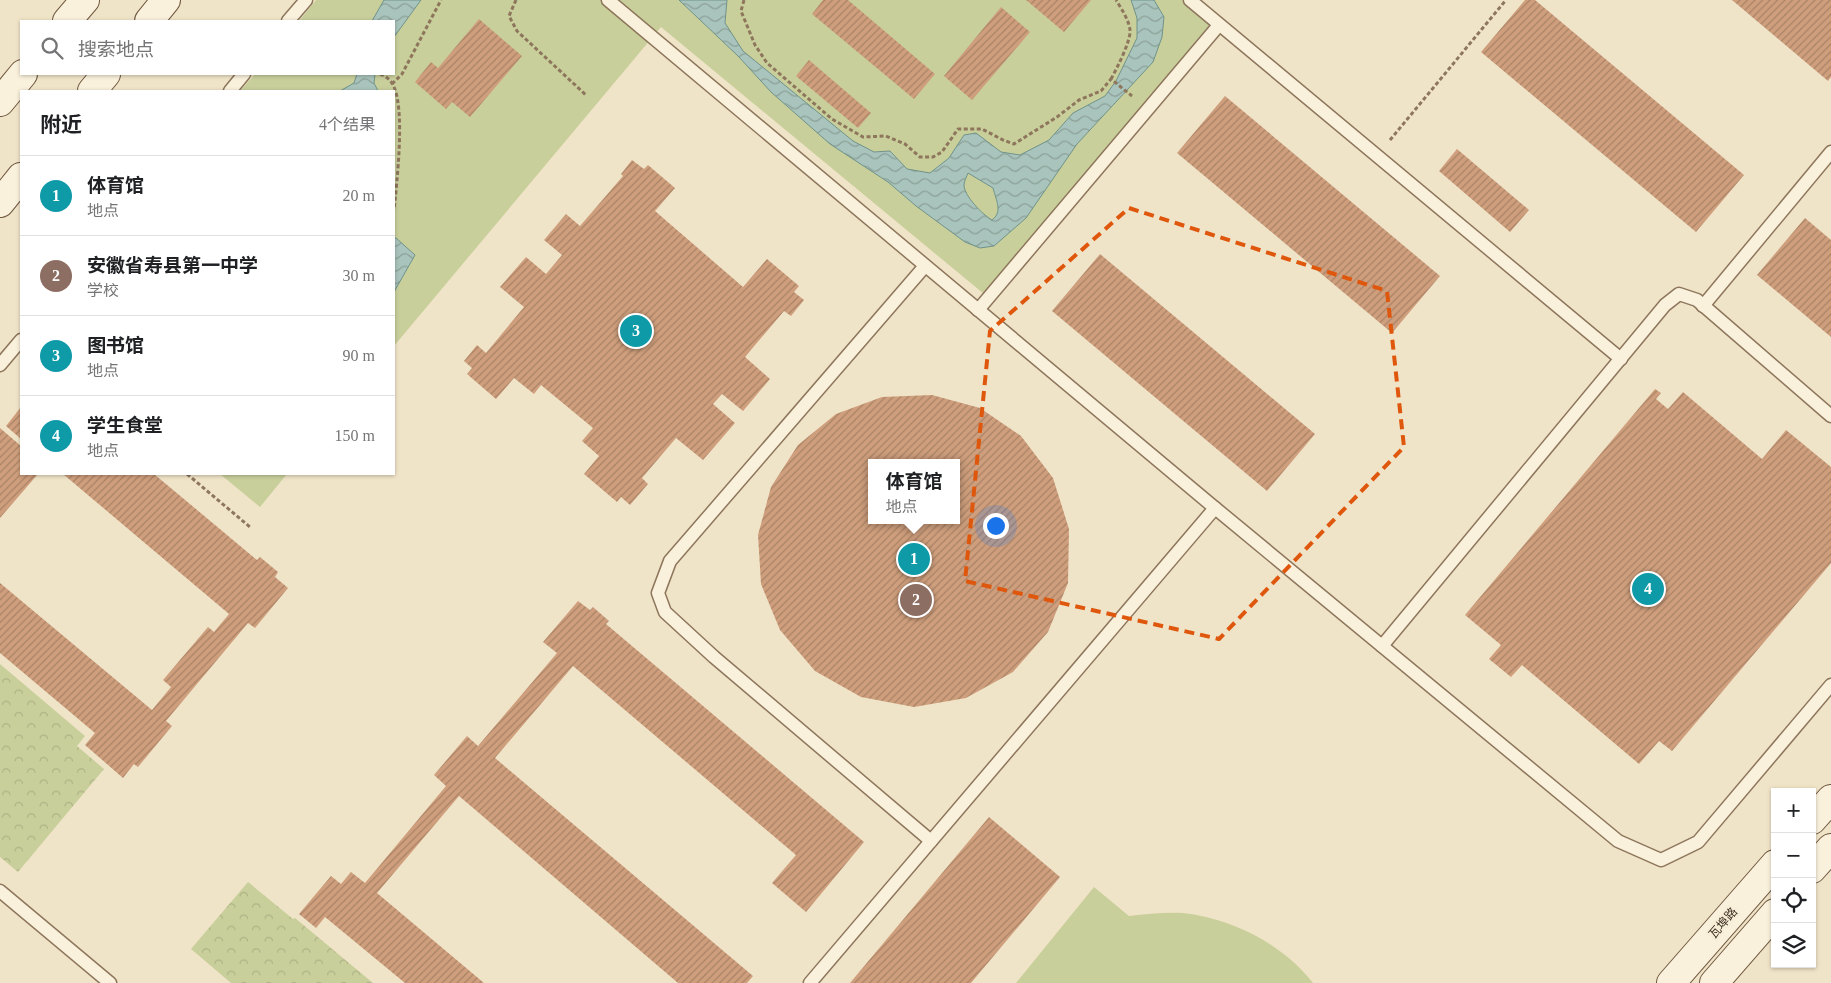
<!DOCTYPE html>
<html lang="zh">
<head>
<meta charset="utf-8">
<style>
  body { margin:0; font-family:"Times New Roman","Noto Sans SC",serif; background:#f6f6f6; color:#202124 }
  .controls { position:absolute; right:15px; bottom:15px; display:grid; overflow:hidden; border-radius:0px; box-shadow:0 1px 4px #0004 }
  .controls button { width:45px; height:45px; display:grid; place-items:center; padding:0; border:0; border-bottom:1px solid #e0e0e0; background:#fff; color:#202124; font:25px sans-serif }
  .you { position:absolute; left:995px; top:525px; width:18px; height:18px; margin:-12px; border:4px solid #fff; border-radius:50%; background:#1a73e8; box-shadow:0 0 0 8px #1a73e833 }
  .badge { display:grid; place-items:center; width:32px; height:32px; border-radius:50%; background:#db2777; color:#fff; font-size:16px; font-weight:700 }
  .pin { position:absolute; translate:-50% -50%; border:2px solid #fff; box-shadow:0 1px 5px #0006 }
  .popup { position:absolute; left:868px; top:459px; width:92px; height:65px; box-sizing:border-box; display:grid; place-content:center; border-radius:0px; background:#fff; filter:drop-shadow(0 1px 4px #0005); font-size:16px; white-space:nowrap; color:#757577 }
  .popup b { font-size:19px; color:#202124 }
  .popup::after { content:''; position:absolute; left:50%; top:100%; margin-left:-10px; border:10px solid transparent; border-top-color:#fff }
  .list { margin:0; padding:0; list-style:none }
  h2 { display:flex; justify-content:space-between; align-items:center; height:65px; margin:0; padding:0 20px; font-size:21px }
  h2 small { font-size:16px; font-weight:400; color:#757577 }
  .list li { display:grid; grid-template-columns:32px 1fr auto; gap:15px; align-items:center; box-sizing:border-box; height:80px; padding:0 20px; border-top:1px solid #e0e0e0 }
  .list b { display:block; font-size:19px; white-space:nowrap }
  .list p { margin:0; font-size:16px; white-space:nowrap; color:#757577 }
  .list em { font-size:16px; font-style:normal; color:#757577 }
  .icon { flex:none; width:28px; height:28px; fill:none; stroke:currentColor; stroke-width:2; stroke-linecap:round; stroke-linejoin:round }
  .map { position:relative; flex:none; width:1831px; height:983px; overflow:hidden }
  .search { position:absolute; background:#fff; box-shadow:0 1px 4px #0004; left:20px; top:20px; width:375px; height:55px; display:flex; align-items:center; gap:12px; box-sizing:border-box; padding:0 18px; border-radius:0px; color:#757577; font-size:19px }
  .panel { position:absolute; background:#fff; box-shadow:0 1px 4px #0004; left:20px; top:90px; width:375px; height:385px; border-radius:0px }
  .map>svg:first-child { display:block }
  .grass { fill:#c9cf9b }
  .forest { fill:url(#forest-crowns) }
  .water { fill:url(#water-waves); stroke:#6f938a; fill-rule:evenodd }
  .building { fill:url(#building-hatch); fill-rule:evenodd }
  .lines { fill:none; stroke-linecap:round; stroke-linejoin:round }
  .lane-casing { stroke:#8d765c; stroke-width:15 }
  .secondary-casing { stroke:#6f573f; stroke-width:30 }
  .path { stroke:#8d765c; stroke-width:3; stroke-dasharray:4 2.5; stroke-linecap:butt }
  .lane { stroke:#faf1dc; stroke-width:12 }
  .secondary { stroke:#faf1dc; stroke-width:28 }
  .marked { fill:none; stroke:#df570d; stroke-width:4; stroke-dasharray:10 6; stroke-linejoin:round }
  .labels { text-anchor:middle; stroke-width:5; stroke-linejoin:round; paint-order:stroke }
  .street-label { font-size:12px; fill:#3d2e20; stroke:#f7eed8 }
</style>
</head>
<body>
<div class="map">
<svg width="1831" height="983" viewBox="0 0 1831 983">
  <defs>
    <pattern id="forest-crowns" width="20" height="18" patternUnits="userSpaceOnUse" patternTransform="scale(1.25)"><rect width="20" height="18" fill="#c9cf9b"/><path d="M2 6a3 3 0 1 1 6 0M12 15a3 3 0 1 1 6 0" fill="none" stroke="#aeb285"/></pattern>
    <pattern id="water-waves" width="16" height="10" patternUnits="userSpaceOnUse" patternTransform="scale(1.25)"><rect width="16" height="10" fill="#a9c4bc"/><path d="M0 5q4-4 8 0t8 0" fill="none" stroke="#8ba098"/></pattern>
    <pattern id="building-hatch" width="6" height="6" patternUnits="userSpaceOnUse" patternTransform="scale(1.25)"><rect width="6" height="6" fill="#cf9f7d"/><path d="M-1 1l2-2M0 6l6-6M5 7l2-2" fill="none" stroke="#a98266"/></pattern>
  </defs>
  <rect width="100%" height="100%" fill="#f0e4c8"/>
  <!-- grass -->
  <g class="grass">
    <path d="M316,0h866l29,27 -227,267 -323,-267 -267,319v-255h-154l15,-17h139v-53h-95z"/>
    <path d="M220,474h67l-27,33z"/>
    <path d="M1094,887l35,29c18,-2 36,-4 54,-3 48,5 100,31 130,70h-297z"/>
  </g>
  <!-- forest -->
  <g class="forest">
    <path d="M0,664l85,72 -8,10 27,23 -86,103 -18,-15z"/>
    <path d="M248,882l45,37 2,-1 78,65h-142l-40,-34z"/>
  </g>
  <!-- water -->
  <g class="water">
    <path d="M384,0h37l-27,37v-16h-22z"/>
    <path d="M679,0h48l-2,23 18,28 110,90 21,11 16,-1 17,18 23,4 19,-15 15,-23 12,-2 25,19 19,3 29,-15 24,-27 32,-17 11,-15 21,-43v-20l-6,-18h23l10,17 -2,20 -9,25 -76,82 -51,74 -32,28 -14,2 -15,-6 -49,-36 -28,-24 -58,-38 -59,-52 -33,-36zM968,173l25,15c3,12 10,24 -1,32 -9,-5 -28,-24 -28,-35 0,-4 3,-9 4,-12z"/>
    <path d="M357,74h18l-1,9 4,8h-43h5l14,-8z"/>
    <path d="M394,238h2l19,17 -21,37z"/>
  </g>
  <!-- building -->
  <g class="building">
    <path d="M823,0h25l87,74 -21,25 -102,-85z"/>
    <path d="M1026,0h65l-27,32z"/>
    <path d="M1525,0h10l209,175 -48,57 -215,-180z"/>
    <path d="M1732,0h99v77l-3,4z"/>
    <path d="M1001,7l29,25 -58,68 -28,-24z"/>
    <path d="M479,19l43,37 -52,61 -18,-15 -6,7 -31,-27 16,-20 7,6z"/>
    <path d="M809,60l62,53 -13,15 -62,-52z"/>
    <path d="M1225,96l215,180 -48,57 -215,-180z"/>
    <path d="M1457,149l72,61 -19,22 -71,-61z"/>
    <path d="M632,160l12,9 4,-4 27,23 -20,23 88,76 24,-28 32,27 -5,6 10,8 -13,16 -7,-5 -39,46 25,22 -27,32 -21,-17 -9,10 22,19 -32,37 -27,-22 -34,40 6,6 -18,21 -9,-8 -4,5 -33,-28 15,-18 -17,-15 11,-13 -52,-43 -7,9 -20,-16 -18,21 -29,-25 5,-6 -8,-7 13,-16 9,8 38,-46 -24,-20 26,-30 20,17 16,-19 -18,-15 22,-26 14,12 43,-50 -2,-2z"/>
    <path d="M1805,218l26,22v97l-74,-62z"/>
    <path d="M1100,254l215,180 -48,57 -215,-180z"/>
    <path d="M1655,389l6,4 -5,6 12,10 15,-17 79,67 24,-29 45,37v96l-159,188 -13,-10 -20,23 -117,-99 -11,12 -22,-18 12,-14 -36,-30z"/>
    <path d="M932,395l48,13 41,28 32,42 16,51 -1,54 -20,49 -35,40 -47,26 -52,9 -53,-10 -46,-26 -35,-41 -19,-46 -3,-49 13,-48 27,-42 38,-31 46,-17zM872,463h84v57h-84z"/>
    <path d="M21,407v32l-15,-13z"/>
    <path d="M0,428l21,18v28h17l-38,44z"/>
    <path d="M63,474h91l103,86 3,-3 18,15 -3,5 13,11 -33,40 -7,-5 -82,98 6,5 -34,41 -4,-3 -11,14 -38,-33 10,-12 -95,-80v-70l152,127 19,-23 -8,-7 45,-53 6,5 15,-18z"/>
    <path d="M578,601l12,9 3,-3 16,14 -3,3 258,218 -58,70 -34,-29 24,-28 -223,-189 -78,92 258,218 -6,7h-69l-219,-187 -82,97 107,90h-79l-80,-66 -9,11 -17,-14 32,-38 10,8 10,-12 14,11 81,-97 -12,-11 33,-39 11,10 79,-93 -14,-11z"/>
    <path d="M989,817l71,60 -89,106h-121z"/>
  </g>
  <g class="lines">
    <!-- lane casing -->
    <g class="lane-casing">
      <g id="lane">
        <path d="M608,0l607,508 403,333 43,19 37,-18 133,-157"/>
        <path d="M1190,0l431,359"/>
        <path d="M288,21l18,-21"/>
        <path d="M230,91l14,-17"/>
        <path d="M925,266l-255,295 -12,32 7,19 49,45 217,184"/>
        <path d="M1703,306l128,-154"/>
        <path d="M978,310l241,-285"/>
        <path d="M0,365l21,-25"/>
        <path d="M1382,646l283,-341 14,-11 18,6 134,116"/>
        <path d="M0,891l110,92"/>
        <path d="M810,983l405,-475"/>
      </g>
    </g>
    <!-- secondary casing -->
    <g class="secondary-casing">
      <g id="secondary">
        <path d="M67,21l18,-21"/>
        <path d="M149,21l17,-21"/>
        <path d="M92,91l14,-17"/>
        <path d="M0,102l23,-28"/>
        <path d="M0,203l21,-26"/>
        <path d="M1812,820l19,-21"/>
        <path d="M1812,869l19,-21"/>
        <path d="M1671,983l104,-119"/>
        <path d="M1714,983l61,-70"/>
      </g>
    </g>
    <!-- path -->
    <g class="path">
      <path d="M516,0l-7,16 8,15 70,65"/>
      <path d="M744,0l-3,11 14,34 12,18 65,56 31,18 23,-1 19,8 15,13h13l9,-5 16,-23h24l21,11 11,4 43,-27 22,-17 22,-9 10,-12 21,17"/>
      <path d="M380,74c7,3 11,6 14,13 11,25 3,94 0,123"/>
      <path d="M1111,79c6,-11 20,-38 19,-49 -1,-10 -9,-22 -14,-30"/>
      <path d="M392,84l10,-10 39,-74"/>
      <path d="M1390,140l116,-140"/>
      <path d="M187,474l63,53"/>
    </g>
    <!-- lane -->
    <use href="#lane" class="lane"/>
    <!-- secondary -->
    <use href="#secondary" class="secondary"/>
  </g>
  <!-- marked area -->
  <path class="marked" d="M1129,208l258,83 17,156 -185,192 -254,-58 25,-250z"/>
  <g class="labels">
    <!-- street labels -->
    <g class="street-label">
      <text transform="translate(1723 923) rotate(-49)" y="4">瓦埠路</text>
    </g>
  </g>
</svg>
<div class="controls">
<button>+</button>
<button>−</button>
<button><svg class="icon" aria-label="locate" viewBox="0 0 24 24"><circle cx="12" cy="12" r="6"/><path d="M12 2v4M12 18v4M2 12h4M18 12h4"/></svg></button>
<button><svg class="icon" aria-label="layers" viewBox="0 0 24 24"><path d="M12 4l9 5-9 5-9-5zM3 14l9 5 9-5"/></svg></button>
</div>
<div class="you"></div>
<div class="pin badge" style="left:914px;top:559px;background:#0f9aa8">1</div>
<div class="popup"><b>体育馆</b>地点</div>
<div class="pin badge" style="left:916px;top:600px;background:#8d6e63">2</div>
<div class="pin badge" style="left:636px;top:331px;background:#0f9aa8">3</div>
<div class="pin badge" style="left:1648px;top:589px;background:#0f9aa8">4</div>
<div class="search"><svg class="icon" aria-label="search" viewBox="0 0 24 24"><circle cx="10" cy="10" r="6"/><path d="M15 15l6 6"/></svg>搜索地点</div>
<section class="panel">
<h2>附近<small>4个结果</small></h2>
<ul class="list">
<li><span class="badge" style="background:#0f9aa8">1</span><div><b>体育馆</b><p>地点</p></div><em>20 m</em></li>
<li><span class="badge" style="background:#8d6e63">2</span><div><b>安徽省寿县第一中学</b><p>学校</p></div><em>30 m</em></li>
<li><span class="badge" style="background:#0f9aa8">3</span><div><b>图书馆</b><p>地点</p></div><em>90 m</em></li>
<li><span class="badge" style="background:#0f9aa8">4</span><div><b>学生食堂</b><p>地点</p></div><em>150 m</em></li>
</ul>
</section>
</div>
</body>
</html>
